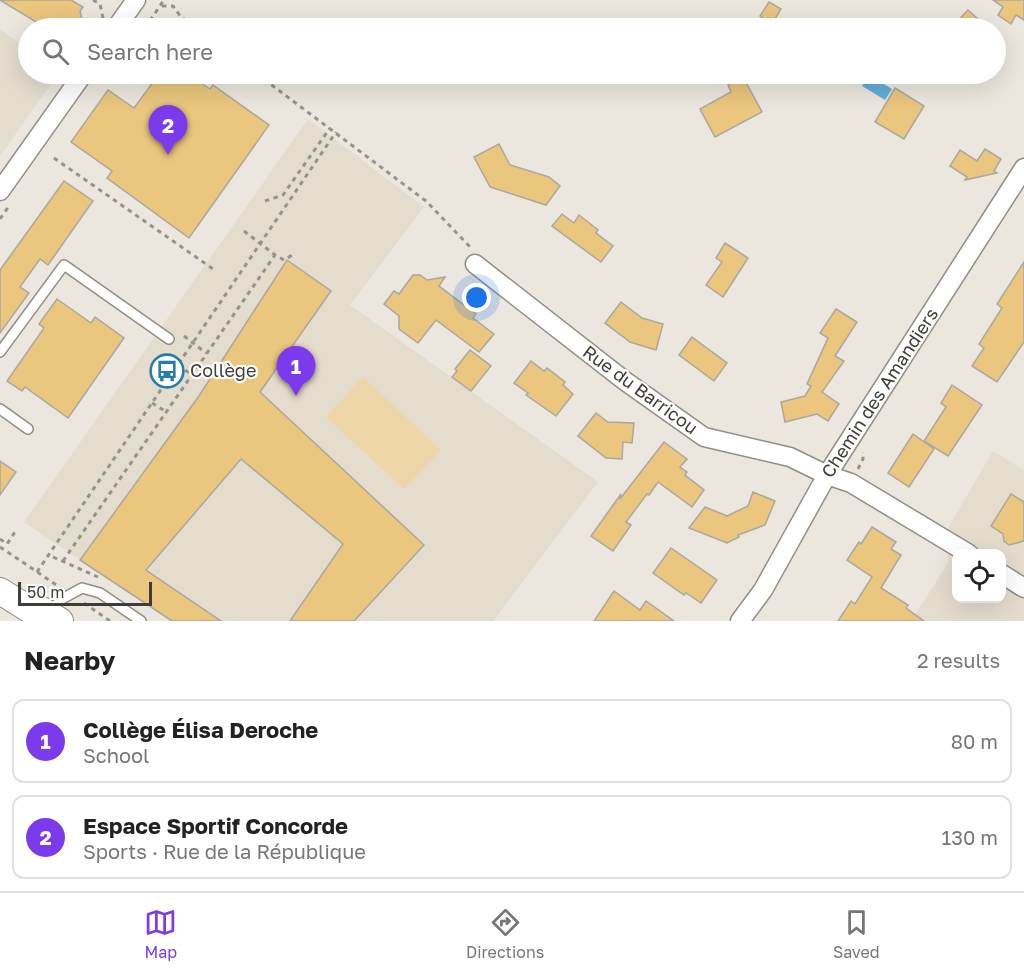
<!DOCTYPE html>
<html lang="en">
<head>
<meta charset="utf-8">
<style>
  body { margin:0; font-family:"Golos Text",sans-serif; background:#f2f2f2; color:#222 }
  .controls { position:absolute; right:18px; bottom:18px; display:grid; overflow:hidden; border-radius:12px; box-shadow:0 6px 24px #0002 }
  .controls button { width:54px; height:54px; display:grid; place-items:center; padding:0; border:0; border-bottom:2px solid #e0e0e0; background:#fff; color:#222; font:30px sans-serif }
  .scale { position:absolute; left:18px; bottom:15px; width:134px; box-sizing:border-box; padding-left:6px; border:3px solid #3e3d39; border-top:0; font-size:16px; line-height:21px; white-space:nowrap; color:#3e3d39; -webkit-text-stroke:4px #fff; paint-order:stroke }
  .you { position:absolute; left:477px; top:298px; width:21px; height:21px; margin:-15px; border:4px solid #fff; border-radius:50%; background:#1a73e8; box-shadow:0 0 0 9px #1a73e833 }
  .badge { display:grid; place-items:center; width:39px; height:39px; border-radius:50%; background:#7c3aed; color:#fff; font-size:20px; font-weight:700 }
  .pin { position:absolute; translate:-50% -50px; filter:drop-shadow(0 2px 3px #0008) }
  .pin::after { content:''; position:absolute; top:32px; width:21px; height:18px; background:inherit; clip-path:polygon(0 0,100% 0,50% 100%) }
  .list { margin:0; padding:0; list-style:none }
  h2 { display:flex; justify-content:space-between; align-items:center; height:78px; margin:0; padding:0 24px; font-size:26px }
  h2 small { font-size:20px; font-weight:400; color:#767676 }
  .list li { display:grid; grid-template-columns:39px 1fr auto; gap:18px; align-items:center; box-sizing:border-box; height:84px; margin:0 12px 12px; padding:0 12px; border:2px solid #e0e0e0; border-radius:12px }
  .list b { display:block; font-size:22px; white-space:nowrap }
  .list p { margin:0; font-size:20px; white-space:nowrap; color:#767676 }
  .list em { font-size:20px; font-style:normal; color:#767676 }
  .icon { flex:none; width:33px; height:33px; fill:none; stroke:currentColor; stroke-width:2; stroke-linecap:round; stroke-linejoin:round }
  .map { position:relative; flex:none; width:1024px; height:621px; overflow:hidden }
  .search { position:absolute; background:#fff; box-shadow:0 6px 24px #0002; left:18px; right:18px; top:18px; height:66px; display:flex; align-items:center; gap:15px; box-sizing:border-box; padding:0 21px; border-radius:33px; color:#767676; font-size:22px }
  .sheet { height:270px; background:#fff }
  nav { display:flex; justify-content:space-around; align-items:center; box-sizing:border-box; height:84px; border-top:2px solid #e0e0e0; background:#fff; font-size:16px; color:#767676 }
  nav a { display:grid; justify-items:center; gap:3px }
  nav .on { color:#7c3aed }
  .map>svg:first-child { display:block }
  .built { fill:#e4dccd; fill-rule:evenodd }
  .green { fill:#eed6a8 }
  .water { fill:#66addc }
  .building { fill:#eac67e; stroke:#aba79f; stroke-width:1.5 }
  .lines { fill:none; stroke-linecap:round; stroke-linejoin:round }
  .lane-casing { stroke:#928e86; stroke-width:12 }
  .street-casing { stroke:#928e86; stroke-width:21 }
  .secondary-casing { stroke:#928e86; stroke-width:28 }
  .path { stroke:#96938d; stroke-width:3; stroke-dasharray:4.5 4.5; stroke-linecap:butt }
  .lane { stroke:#fff; stroke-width:9 }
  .street { stroke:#fff; stroke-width:18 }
  .secondary { stroke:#fff; stroke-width:26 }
  .labels { text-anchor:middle; stroke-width:4.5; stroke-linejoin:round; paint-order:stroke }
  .poi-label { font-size:18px; fill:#3e3d39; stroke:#fff; text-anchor:start }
  .street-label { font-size:18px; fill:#3e3d39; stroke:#fff }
</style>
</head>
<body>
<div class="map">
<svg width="1024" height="621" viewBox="0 0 1024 621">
  <rect width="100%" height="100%" fill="#ebe7de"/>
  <!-- built -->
  <g class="built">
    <path d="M0,29l28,21v24h30l-58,82z"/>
    <path d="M308,119l116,88 -74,98 248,177 -105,139h-323l-146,-99z"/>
    <path d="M993,451l31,19v151h-113l37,-58v-35zM956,554h46v44h-46z"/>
  </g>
  <!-- green -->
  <path class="green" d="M363,377l78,73 -37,39 -78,-72z"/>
  <!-- water -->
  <path class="water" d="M869,75l23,14 -7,11 -23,-14z"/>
  <!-- building -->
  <g class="building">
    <path d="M0,0h71l12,7 -3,4 4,17h-38z"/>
    <path d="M993,0h31v20l-8,-5 -5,9 -13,-9 5,-8z"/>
    <path d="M769,2l12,7 -9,15 -12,-8z"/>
    <path d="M968,10l20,18h-37z"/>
    <path d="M159,74h29l22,15 3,-4 56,40 -80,113 -82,-60 5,-7 -41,-29 37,-52 26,18z"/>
    <path d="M743,77l19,35 -47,25 -15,-28 31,-17 -3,-7z"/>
    <path d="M895,88l29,18 -20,33 -29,-17z"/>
    <path d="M499,144l11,21 39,12 11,9 -14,19 -56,-18 -16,-30z"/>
    <path d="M985,149l16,10 -7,12 3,2 -32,7 2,-3 -17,-11 10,-16 17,11z"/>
    <path d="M64,181l29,20 -45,64 -8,-6 -20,28 9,6 -29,40v-63z"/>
    <path d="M562,214l12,9 5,-8 19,15 -2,3 17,13 -12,16 -49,-36z"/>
    <path d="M725,243l23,15 -25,39 -17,-12 16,-23 -6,-4z"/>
    <path d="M287,260l44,31 -71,101 164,153 -70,76h-64l53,-77 -102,-85 -95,111 75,51h-49l-92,-61 119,-164z"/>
    <path d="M1024,262v80l-27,40 -25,-16 12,-18 -5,-4 23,-36 -5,-4z"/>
    <path d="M413,275h7l7,5 18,-3 -6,9 37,28 -3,4 21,16 -15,18 -43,-32 -18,23 -19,-14v-13l-15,-12 10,-13 5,3z"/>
    <path d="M57,299l34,24 4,-6 29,21 -56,80 -43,-31 -3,4 -15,-10 37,-53 -5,-4z"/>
    <path d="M621,302l21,16 21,6 -7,26 -26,-8 -25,-19z"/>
    <path d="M836,309l21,13 -22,34 9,5 -22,31 17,12 -11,17 -11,-7 -32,8 -4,-20 24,-6 6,-10 -4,-2 21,-46 -8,-5z"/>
    <path d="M692,337l35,26 -13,18 -35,-26z"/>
    <path d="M470,350l21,16 -20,25 -19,-14 5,-6 -2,-2z"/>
    <path d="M531,361l13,10 3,-3 18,14 -2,3 10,9 -17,22 -30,-21 2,-2 -14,-10z"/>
    <path d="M952,385l30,20 -34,51 -24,-15 22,-34 -5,-4z"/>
    <path d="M596,413l12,9 26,1 -2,20 -9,-1 -1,17 -16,-1 -28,-22z"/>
    <path d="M913,434l21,15 -25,38 -21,-14z"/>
    <path d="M664,442l23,17 -7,8 7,5 -2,3 19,15 -12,17 -34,-25 -9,13 -2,-1 -21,28 5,3 -18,26 -22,-15 30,-42 -1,5z"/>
    <path d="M0,461l16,11 -16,23z"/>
    <path d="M753,492l22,9 -10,24 -27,10 1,2 -12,6 -38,-15 16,-21 22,9 21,-10z"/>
    <path d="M1011,494l13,8v39l-15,4 -5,-4 -1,-7 -12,-8z"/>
    <path d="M872,527l24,15 -5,7 10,6 -20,33 27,17 -2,3 18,13h-86l13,-20 4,3 17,-27 -25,-17 12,-18 2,2z"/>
    <path d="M671,548l46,32 -16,23 -15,-10 -2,2 -31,-22z"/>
    <path d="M614,591l26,19 6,-9 28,20h-80z"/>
  </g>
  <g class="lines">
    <!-- lane casing -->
    <g class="lane-casing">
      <g id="lane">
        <path d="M0,352l64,-87 105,74"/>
        <path d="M0,409l28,20"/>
        <path d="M51,612l9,-12 22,-12 18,5 41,28"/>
      </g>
    </g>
    <!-- street casing -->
    <g class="street-casing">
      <g id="street">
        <path d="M116,28l20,-28"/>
        <path d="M0,191l83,-117"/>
        <path d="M475,264l150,117 79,56 86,20 37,18 24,8 118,71"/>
        <path d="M1002,574l22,14"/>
        <path d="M740,621l23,-31 64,-115 197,-307"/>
      </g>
    </g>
    <!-- secondary casing -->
    <g class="secondary-casing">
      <path id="secondary" d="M0,591l32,20 10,-1 18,11"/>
    </g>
    <!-- path -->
    <g class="path">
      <path d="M93,0l7,4 3,14"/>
      <path d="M162,6h11l8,11 16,11"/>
      <path d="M145,28l19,-28"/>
      <path d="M257,74l169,127 45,47"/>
      <path d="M54,158l162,113"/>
      <path d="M265,201l18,-6 47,-67"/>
      <path d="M0,219l9,-13"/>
      <path d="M244,231l31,24"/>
      <path d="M184,336l22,17"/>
      <path d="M178,365l13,9"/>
      <path d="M152,403l13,8"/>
      <path d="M858,469l5,-10v-7"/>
      <path d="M0,539l7,5 8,-12"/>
      <path d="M0,547l58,39"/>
      <path d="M53,557l45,20"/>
      <path d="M63,561l212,-306 9,5 10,-6"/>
      <path d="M37,572l299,-440"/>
      <path d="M84,603l26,18"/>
    </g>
    <!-- lane -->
    <use href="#lane" class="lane"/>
    <!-- street -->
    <use href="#street" class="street"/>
    <!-- secondary -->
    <use href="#secondary" class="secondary"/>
  </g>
  <!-- icons -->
  <defs>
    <g id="bus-ring" transform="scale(1.725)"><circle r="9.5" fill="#fff" stroke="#287bac" stroke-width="1.5"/><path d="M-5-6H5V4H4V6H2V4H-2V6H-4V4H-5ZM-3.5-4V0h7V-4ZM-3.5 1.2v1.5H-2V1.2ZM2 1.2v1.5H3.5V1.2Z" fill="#287bac"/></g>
  </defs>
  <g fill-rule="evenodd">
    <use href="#bus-ring" x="167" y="371"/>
  </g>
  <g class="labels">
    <!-- poi labels -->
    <g class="poi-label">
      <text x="190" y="377">Collège</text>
    </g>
    <!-- street labels -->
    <g class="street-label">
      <text transform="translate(640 390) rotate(36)" y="6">Rue du Barricou</text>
      <text transform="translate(880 393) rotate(-57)" y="6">Chemin des Amandiers</text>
    </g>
  </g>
</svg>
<div class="controls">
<button><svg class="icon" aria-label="locate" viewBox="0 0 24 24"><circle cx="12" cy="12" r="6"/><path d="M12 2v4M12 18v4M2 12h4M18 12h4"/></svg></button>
</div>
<div class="scale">50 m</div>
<div class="you"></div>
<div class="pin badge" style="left:296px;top:396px">1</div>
<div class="pin badge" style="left:168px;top:155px">2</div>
<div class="search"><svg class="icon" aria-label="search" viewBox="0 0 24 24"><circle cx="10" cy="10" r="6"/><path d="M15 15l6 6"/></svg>Search here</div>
</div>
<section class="sheet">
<h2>Nearby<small>2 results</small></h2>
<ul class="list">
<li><span class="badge">1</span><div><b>Collège Élisa Deroche</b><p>School</p></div><em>80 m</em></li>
<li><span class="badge">2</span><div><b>Espace Sportif Concorde</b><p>Sports · Rue de la République</p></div><em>130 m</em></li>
</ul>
</section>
<nav>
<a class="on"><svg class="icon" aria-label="map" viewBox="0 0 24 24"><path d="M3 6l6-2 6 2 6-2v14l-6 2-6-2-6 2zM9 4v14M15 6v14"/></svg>Map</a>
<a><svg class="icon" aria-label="directions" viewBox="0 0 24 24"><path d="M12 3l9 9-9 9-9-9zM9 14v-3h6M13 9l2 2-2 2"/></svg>Directions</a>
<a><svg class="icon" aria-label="saved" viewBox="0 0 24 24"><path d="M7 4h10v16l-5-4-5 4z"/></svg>Saved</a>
</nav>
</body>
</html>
